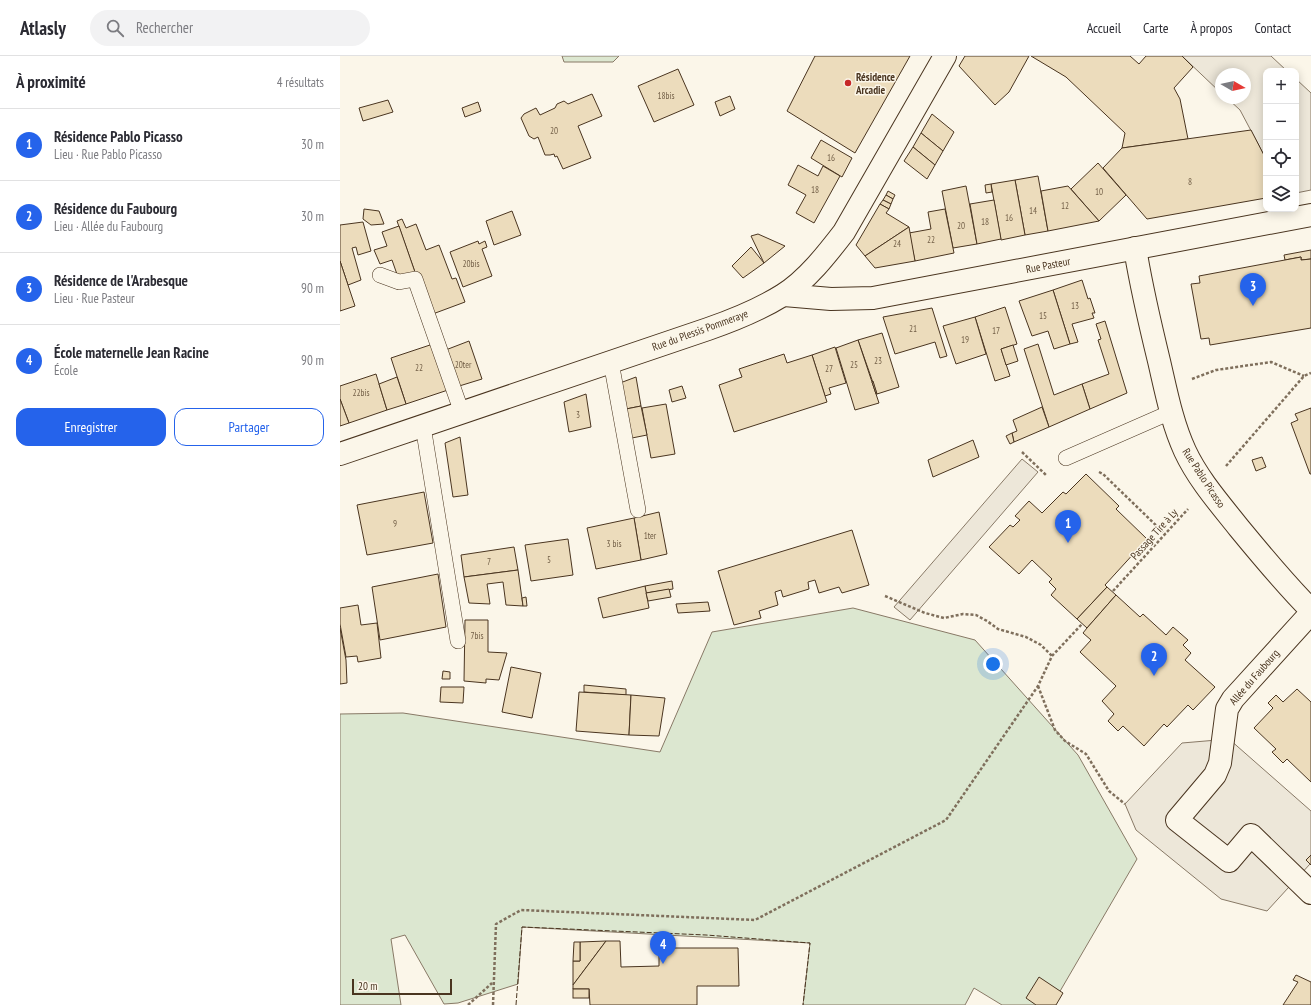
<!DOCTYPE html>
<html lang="fr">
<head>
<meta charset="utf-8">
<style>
  body { margin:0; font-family:"PT Sans Narrow",sans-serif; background:#f2f2f3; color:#2b2b33 }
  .controls { position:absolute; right:12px; top:12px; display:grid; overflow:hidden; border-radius:8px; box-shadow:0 2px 10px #0003 }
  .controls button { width:36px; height:36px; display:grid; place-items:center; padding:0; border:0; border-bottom:1px solid #e1e1e2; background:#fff; color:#2b2b33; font:20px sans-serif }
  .compass { position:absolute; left:875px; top:12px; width:36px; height:36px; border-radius:50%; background:#fff; box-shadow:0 2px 10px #0003; rotate:99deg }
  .scale { position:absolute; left:12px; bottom:10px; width:100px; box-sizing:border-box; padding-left:4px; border:2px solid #4a3520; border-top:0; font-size:11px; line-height:14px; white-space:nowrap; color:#4a3520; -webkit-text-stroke:3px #fbf6e9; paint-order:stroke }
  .you { position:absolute; left:653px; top:608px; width:14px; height:14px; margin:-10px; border:3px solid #fff; border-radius:50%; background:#1a73e8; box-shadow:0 0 0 6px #1a73e833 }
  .badge { display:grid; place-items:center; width:26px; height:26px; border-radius:50%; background:#2563eb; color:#fff; font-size:13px; font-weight:700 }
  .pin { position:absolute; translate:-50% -33px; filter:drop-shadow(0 1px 2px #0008) }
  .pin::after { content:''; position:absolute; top:21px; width:14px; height:12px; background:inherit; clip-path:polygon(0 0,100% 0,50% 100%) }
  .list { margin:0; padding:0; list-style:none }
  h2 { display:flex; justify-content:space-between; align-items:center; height:52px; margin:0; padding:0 16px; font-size:17px }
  h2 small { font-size:13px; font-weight:400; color:#7c7c81 }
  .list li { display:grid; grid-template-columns:26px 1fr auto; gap:12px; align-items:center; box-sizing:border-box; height:72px; padding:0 16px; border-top:1px solid #e1e1e2 }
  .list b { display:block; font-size:15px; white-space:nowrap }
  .list p { margin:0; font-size:13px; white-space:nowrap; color:#7c7c81 }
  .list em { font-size:13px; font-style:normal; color:#7c7c81 }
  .actions { display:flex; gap:8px; padding:12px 16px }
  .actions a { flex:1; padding:9px 0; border:1px solid #2563eb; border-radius:12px; text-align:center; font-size:14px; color:#2563eb }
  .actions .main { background:#2563eb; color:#fff }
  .icon { flex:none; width:22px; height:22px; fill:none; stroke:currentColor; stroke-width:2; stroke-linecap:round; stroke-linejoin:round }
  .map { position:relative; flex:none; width:971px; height:949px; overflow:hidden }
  header { display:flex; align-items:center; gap:24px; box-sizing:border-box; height:56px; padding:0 20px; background:#fff; border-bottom:1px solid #e1e1e2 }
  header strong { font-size:19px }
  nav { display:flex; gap:22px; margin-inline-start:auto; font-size:14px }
  .search { width:280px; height:36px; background:#f2f2f3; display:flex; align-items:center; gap:10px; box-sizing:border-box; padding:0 14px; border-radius:22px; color:#7c7c81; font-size:15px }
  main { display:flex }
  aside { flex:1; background:#fff }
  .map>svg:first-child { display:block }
  .green { fill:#dce7d0; stroke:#887966 }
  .parking { fill:#ede7d9; stroke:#887966 }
  .building { fill:#ecdcbc; stroke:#4a3520 }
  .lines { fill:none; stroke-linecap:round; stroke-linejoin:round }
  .lane-casing { stroke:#4a3520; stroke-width:16 }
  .street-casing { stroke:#4a3520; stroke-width:24 }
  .path { stroke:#7f6f5c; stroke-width:2.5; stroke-dasharray:3 2; stroke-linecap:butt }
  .lane { stroke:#fbf6e9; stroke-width:15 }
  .street { stroke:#fbf6e9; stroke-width:22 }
  .fence { stroke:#4a3520; stroke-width:1; stroke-dasharray:5 2; stroke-linecap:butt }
  .poi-dot { fill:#c62828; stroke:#fbf6e9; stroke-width:1.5 }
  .labels { text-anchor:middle; stroke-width:3; stroke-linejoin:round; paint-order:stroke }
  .number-label { font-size:9px; fill:#725f47 }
  .poi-label { font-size:11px; font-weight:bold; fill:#4a3520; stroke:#fbf6e9; text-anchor:start }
  .street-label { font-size:11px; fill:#4a3520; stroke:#fbf6e9 }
</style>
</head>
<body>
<header>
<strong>Atlasly</strong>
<div class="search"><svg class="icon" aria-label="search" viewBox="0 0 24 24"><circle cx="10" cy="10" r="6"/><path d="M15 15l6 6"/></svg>Rechercher</div>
<nav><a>Accueil</a><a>Carte</a><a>À propos</a><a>Contact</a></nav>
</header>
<main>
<aside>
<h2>À proximité<small>4 résultats</small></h2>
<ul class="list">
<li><span class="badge">1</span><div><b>Résidence Pablo Picasso</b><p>Lieu · Rue Pablo Picasso</p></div><em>30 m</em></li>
<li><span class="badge">2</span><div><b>Résidence du Faubourg</b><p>Lieu · Allée du Faubourg</p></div><em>30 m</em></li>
<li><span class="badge">3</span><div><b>Résidence de l'Arabesque</b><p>Lieu · Rue Pasteur</p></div><em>90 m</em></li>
<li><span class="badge">4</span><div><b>École maternelle Jean Racine</b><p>École</p></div><em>90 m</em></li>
</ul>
<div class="actions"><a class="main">Enregistrer</a><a>Partager</a></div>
</aside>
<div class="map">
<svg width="971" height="949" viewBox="0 0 971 949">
  <rect width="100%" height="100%" fill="#fbf6e9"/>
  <!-- green -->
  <g class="green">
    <path d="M222,0h57l-6,6h-49z"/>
    <path d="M513,552l122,32 103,115 59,104 -85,146h-50l-28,-17 -9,17h-162l7,-62 -288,-16 -4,57 -60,19 -14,1 -39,-69 -14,4 10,66h-61v-291l63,-1 257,39 52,-120z"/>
  </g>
  <!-- parking -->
  <g class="parking">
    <path d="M842,0h89l16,15h-21v88l-26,-49 -13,-12h18v-24h-24v19z"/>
    <path d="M956,23l15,14v97l-15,3z"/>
    <path d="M682,403l16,13 -128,148 -16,-13z"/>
    <path d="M889,683l82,72v44l-5,5 4,4 -43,47 -46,-12 -85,-69 -11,-26 57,-61z"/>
  </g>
  <!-- building -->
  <g class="building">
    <path d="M475,0h95l-55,97 -68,-42z"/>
    <path d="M625,0h64l-20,36 -14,13 -36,-39z"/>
    <path d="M691,0h99l9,8 7,-8h36l11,11 -19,21 6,11 8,40 -66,9 3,-15 -59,-56z"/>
    <path d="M338,13l16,36 -40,17 -16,-36z"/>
    <path d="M252,38l10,22 -24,10 13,32 -28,11 -6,-13 -2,1 -1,-3 -4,1h-5l-7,-18 -4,2 -5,-3 -8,-18 3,-4 12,-6 4,7 15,-7 2,-4 7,-3 4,3z"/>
    <path d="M390,40l5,13 -15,7 -5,-14z"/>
    <path d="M48,44l5,12 -30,9 -4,-13z"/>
    <path d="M138,46l3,9 -16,6 -3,-9z"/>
    <path d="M592,58l22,18 -11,19 -22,-18z"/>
    <path d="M911,74l15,29v39l-119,21 -44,-51 19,-20z"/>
    <path d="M581,77l22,18 -8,14 -22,-18z"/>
    <path d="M481,84l31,18 -10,19 -31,-19z"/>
    <path d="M573,91l22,18 -8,14 -23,-18z"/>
    <path d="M758,107l28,32 -27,26 -28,-32z"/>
    <path d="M458,109l20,11 5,-10 17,10 -26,47 -18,-10 10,-18 -18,-10z"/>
    <path d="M698,120l10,55 -23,4 -10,-55z"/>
    <path d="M675,124l10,55 -24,5 -10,-56z"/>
    <path d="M651,128l1,8 -6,1 -1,-8z"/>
    <path d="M626,130l11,58 -24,4 -11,-57z"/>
    <path d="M728,130l31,35 -51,10 -7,-40z"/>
    <path d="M548,135l7,4 -2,4 -7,-4z"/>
    <path d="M546,139l7,4 -2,5 -8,-4z"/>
    <path d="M543,144l8,4 -2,5 -9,-5z"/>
    <path d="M654,144l7,39 -24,5 -7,-40z"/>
    <path d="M540,148l9,5 -3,4 23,14 -44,29 -9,-11z"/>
    <path d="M24,153l15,2 5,13 -13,1 -8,-6z"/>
    <path d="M605,153l9,44 -39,8 -6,-28 22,-4 -3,-17z"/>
    <path d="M172,155l9,24 -27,10 -8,-24z"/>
    <path d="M62,163l4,9 10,-4 10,26 13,-5 13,34 4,-1 9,24 -35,13 -33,-94z"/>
    <path d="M23,166l8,29 -13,4 -2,-8 -4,1 9,32 -13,5 -8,-24v-36z"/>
    <path d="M59,170l17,49 -17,5 -7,-20 -12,4 -6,-14 13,-4 -5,-14z"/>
    <path d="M569,171l6,34 -40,7 -10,-12z"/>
    <path d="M418,178l27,12 -21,17 -13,-27z"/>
    <path d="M138,185l1,3 6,-3 2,6 -5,2 10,27 -29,11 -13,-35z"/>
    <path d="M411,191l13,16 -21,15 -11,-12z"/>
    <path d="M971,194v9l-10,1v-3l-16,3 -1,-5z"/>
    <path d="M961,201v3l10,-1v69l-101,17 -1,-7 -8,1 -10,-55 9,-1 -1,-7z"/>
    <path d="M0,205l15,45 -15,5z"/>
    <path d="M742,224l6,19 2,-1 5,15h-3l2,5 -22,6 6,18 -8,2 -17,-54z"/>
    <path d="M713,234l17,54 -16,5 -6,-18 -16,5 -13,-35z"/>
    <path d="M665,251l12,37 -16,5 9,27 -15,5 -20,-64z"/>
    <path d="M592,252l15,48 -7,2 -5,-16 -40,12 -12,-37z"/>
    <path d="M635,261l11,37 -30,10 -13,-38z"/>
    <path d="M765,265l22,72 -37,16 -8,-25 27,-10 -11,-34 3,-1 -5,-15z"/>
    <path d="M542,277l17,54 -22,7 -19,-54z"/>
    <path d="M518,284l21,63 -24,7 -19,-62z"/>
    <path d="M129,285l13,38 -26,8 -13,-36z"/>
    <path d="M96,287l15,46 -45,15 -15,-46z"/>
    <path d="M698,288l16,51 28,-11 8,25 -41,18 -25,-78z"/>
    <path d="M673,289l5,16 -12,4 -5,-16z"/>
    <path d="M495,291l11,36 -17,5 2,6 -6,2 -13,-41z"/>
    <path d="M444,298l3,9 25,-8 15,47 -93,30 -15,-47 23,-8 -3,-8z"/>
    <path d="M36,318l11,36 -38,13 -9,-24v-13z"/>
    <path d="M57,321l9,27 -19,6 -8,-26z"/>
    <path d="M296,321l5,29 -15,3 -6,-26z"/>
    <path d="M533,325l4,13h-1l-4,-12z"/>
    <path d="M342,330l4,12 -14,4 -3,-12z"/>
    <path d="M246,338l5,33 -22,5 -5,-30z"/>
    <path d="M0,343l9,24 -9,3z"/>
    <path d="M326,348l9,50 -24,4 -9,-50z"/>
    <path d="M301,350l6,29 -15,3 -6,-29z"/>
    <path d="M702,351l7,20 -35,15 -2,-9 5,-2 -4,-11z"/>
    <path d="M971,352v66h-1l-19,-51 7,-3 -3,-6z"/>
    <path d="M672,377l2,9 -4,2 -4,-8z"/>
    <path d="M120,381l8,58 -15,2 -8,-54z"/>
    <path d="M633,384l6,17 -46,20 -5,-17z"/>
    <path d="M922,401l4,10 -10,4 -4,-11z"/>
    <path d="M746,418l33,32 -3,3 31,30 -42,46 2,2 -30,32 -26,-24 5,-6 -7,-7 3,-3 -20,-19 -13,14 -30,-27 21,-22 3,2 7,-7 -5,-4 14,-15 13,12 21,-21 3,2z"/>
    <path d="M84,436l9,51 -66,12 -10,-50z"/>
    <path d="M319,456l8,42 -26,6 -7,-42z"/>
    <path d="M294,462l7,42 -45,9 -9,-41z"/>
    <path d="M512,474l17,55 -27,8 -3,-6 -20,6 -4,-13 -7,2 1,7 -26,8 -2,-7 -6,2 3,13 -19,6 2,7 -27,7 -16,-54z"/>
    <path d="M228,483l5,36 -42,6 -6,-36z"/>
    <path d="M174,491l4,23 -54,7 -3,-22z"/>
    <path d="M178,514l5,36 -17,-1 -3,-23 -16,2 3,20 -21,-1 -5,-26z"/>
    <path d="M98,518l8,53 -66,13 -8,-53z"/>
    <path d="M332,525l1,8 -27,4 -1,-7z"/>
    <path d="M305,530l4,22 -46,10 -5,-20z"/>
    <path d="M767,531l9,8 -29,33 -10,-9z"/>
    <path d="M329,533l2,8 -23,4 -2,-8z"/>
    <path d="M776,539l24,22 3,-3 23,21 7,-8 15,13 -5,5 8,8 -6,7 30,27 -22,23 -5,-5 -21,22 -3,-3 -20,22 -21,-20 -5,5 -10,-10 6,-7 -12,-13 14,-15 -36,-34 11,-12 -8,-7 4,-5z"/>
    <path d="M186,541l1,9h-4l-1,-8z"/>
    <path d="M368,546l2,9 -32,2 -2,-9z"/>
    <path d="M18,549l3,20 16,-2 4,35 -23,4 -1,-6 -11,1 -6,-33v-16z"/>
    <path d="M125,564h23v32l19,1 -8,27 -13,-1v4l-22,-2z"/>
    <path d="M0,572l6,32 1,23 -7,1z"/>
    <path d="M171,611l30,6 -9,45 -30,-6z"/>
    <path d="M103,615l7,1v7h-8z"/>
    <path d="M244,629l42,4v6l-42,-3z"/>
    <path d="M101,631h23l-1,16 -23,-1z"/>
    <path d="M957,633l14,13v80l-24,-23 -4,4 -11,-11 4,-3 -22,-21 19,-20 -5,-5 8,-8 7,7z"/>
    <path d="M239,636l52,3 -2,40 -53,-4z"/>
    <path d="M291,639l34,3 -6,38 -30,-1z"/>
    <path d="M971,799v10l-5,-5z"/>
    <path d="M266,885l-33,44v-24h7v-19z"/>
    <path d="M266,885h14l1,26 38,-1v-18h79l1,38h-42v19h-107l-1,-16h-16v-4z"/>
    <path d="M234,886h6v19h-7z"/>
    <path d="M956,919l15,7v23h-28l15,-23 -5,-2z"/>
    <path d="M699,921l24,16 -7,12h-20l-10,-7z"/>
    <rect x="233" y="933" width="16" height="9"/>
  </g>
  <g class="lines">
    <!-- lane casing -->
    <g class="lane-casing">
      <g id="lane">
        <path d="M40,219l19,7 16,-3 47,134"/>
        <path d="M271,306l27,148"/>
        <path d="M83,370l35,215"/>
        <path d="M726,402l105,-46"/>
      </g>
    </g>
    <!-- street casing -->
    <g class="street-casing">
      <g id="street">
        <path d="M795,192c6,38 15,76 24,113 7,30 13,62 26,90 13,28 35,53 54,77 23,28 46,56 72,82"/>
        <path d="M444,239l47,4 42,-1 438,-83"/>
        <path d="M0,398l368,-125c26,-9 51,-19 75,-34 24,-15 44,-41 61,-63l101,-176"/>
        <path d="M971,557l-78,86 -6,10 -7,54 -5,12 -38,45 52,41 22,-26 60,58"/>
      </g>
    </g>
    <!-- path -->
    <g class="path">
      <path d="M852,323l24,-9 55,-8 33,14"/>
      <path d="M682,396l24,23"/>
      <path d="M886,410l78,-90 7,-3"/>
      <path d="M759,416l4,2 62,60"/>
      <path d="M773,535l75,-82"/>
      <path d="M545,540l40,17 19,5 19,-4 13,1 11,6 11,8 28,8 15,8 11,11"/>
      <path d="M698,630l17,44 10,11 21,13 23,37 16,13"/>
      <path d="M128,949l24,-22"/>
      <path d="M153,949l3,-81 25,-14 234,10 191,-100 92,-134 14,-30 30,-32"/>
    </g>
    <!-- lane -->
    <use href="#lane" class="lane"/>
    <!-- street -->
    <use href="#street" class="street"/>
    <!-- fence -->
    <path class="fence" d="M176,949l6,-78 184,8 104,8 -7,62"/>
  </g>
  <!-- markers -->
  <circle class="poi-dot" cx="508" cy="27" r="4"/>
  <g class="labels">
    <!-- number labels -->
    <g class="number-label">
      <text x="326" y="43">18bis</text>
      <text x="214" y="78">20</text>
      <text x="491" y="105">16</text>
      <text x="850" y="129">8</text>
      <text x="475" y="137">18</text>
      <text x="759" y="139">10</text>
      <text x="725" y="153">12</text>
      <text x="693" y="158">14</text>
      <text x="669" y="165">16</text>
      <text x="645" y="169">18</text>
      <text x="621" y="173">20</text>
      <text x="591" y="187">22</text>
      <text x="557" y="191">24</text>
      <text x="131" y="211">20bis</text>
      <text x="735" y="253">13</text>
      <text x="703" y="263">15</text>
      <text x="573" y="276">21</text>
      <text x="656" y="278">17</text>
      <text x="625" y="287">19</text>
      <text x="538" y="308">23</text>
      <text x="123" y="312">20ter</text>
      <text x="514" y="312">25</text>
      <text x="79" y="315">22</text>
      <text x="489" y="316">27</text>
      <text x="21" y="340">22bis</text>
      <text x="238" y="362">3</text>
      <text x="55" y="471">9</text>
      <text x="310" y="483">1ter</text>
      <text x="274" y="491">3 bis</text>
      <text x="209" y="507">5</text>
      <text x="149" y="509">7</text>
      <text x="137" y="583">7bis</text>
    </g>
    <!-- poi labels -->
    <g class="poi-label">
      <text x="516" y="25">Résidence<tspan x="516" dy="13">Arcadie</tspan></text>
    </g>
    <!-- street labels -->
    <g class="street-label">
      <text transform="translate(708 209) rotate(-11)" y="4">Rue Pasteur</text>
      <text transform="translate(360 274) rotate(-20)" y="4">Rue du Plessis Pommeraye</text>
      <text transform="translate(864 422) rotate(57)" y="4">Rue Pablo Picasso</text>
      <text transform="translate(814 478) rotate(-48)" y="4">Passage Tire à Ly</text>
      <text transform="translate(914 621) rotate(-49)" y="4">Allée du Faubourg</text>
    </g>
  </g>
</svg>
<div class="controls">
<button>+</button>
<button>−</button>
<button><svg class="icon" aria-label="locate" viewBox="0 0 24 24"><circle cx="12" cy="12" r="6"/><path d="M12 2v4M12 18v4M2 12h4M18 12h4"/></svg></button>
<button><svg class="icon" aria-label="layers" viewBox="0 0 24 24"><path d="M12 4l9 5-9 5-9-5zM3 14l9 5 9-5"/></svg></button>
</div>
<svg class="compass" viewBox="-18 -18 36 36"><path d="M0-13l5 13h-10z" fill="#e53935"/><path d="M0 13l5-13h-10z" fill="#7c7c81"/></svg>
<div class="scale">20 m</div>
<div class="you"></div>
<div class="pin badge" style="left:728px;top:487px">1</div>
<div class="pin badge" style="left:814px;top:620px">2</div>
<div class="pin badge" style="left:913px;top:250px">3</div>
<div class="pin badge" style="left:323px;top:908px">4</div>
</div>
</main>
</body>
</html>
